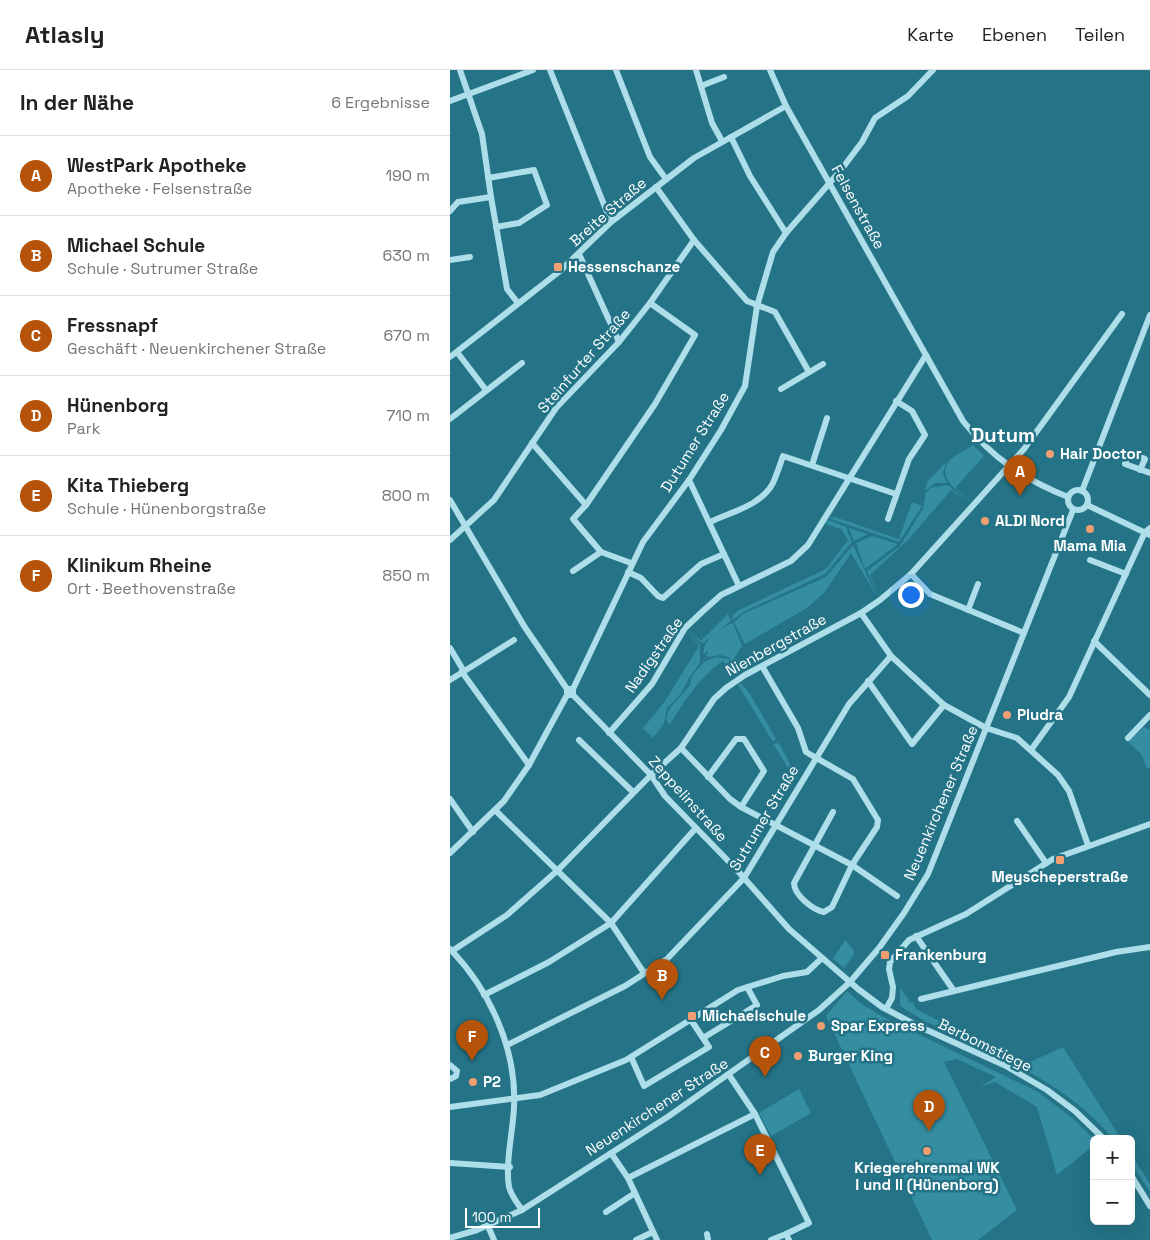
<!DOCTYPE html>
<html lang="de">
<head>
<meta charset="utf-8">
<style>
  body { margin:0; font-family:"Space Grotesk",sans-serif; background:#f6f6f6; color:#222 }
  .controls { position:absolute; right:15px; bottom:15px; display:grid; overflow:hidden; border-radius:8px; box-shadow:0 5px 20px #0002 }
  .controls button { width:45px; height:45px; display:grid; place-items:center; padding:0; border:0; border-bottom:1px solid #e0e0e0; background:#fff; color:#222; font:25px sans-serif }
  .scale { position:absolute; left:15px; bottom:12px; width:75px; box-sizing:border-box; padding-left:5px; border:2px solid #fff; border-top:0; font-size:14px; line-height:18px; white-space:nowrap; color:#fff; -webkit-text-stroke:4px #247386; paint-order:stroke }
  .you { position:absolute; left:460px; top:524px; width:18px; height:18px; margin:-12px; border:4px solid #fff; border-radius:50%; background:#1a73e8; box-shadow:0 0 0 8px #1a73e833 }
  .badge { display:grid; place-items:center; width:32px; height:32px; border-radius:50%; background:#b45309; color:#fff; font-size:16px; font-weight:700 }
  .pin { position:absolute; translate:-50% -41px; filter:drop-shadow(0 1px 2px #0008) }
  .pin::after { content:''; position:absolute; top:26px; width:18px; height:15px; background:inherit; clip-path:polygon(0 0,100% 0,50% 100%) }
  .list { margin:0; padding:0; list-style:none }
  h2 { display:flex; justify-content:space-between; align-items:center; height:65px; margin:0; padding:0 20px; font-size:21px }
  h2 small { font-size:16px; font-weight:400; color:#767676 }
  .list li { display:grid; grid-template-columns:32px 1fr auto; gap:15px; align-items:center; box-sizing:border-box; height:80px; padding:0 20px; border-top:1px solid #e0e0e0 }
  .list b { display:block; font-size:19px; white-space:nowrap }
  .list p { margin:0; font-size:16px; white-space:nowrap; color:#767676 }
  .list em { font-size:16px; font-style:normal; color:#767676 }
  .map { position:relative; flex:none; width:700px; height:1170px; overflow:hidden }
  header { display:flex; align-items:center; gap:30px; box-sizing:border-box; height:70px; padding:0 25px; background:#fff; border-bottom:1px solid #e0e0e0 }
  header strong { font-size:24px }
  nav { display:flex; gap:28px; margin-inline-start:auto; font-size:18px }
  main { display:flex }
  aside { flex:1; background:#fff }
  .map>svg:first-child { display:block }
  .green { fill:#358da2 }
  .lines { fill:none; stroke-linecap:round; stroke-linejoin:round }
  .minor { stroke:#aedee9; stroke-width:6 }
  .poi-dot { fill:#f39e71; stroke:#247386; stroke-width:2 }
  .labels { text-anchor:middle; stroke-width:5; stroke-linejoin:round; paint-order:stroke }
  .street-label { font-size:15px; fill:#fff; stroke:#247386 }
  .poi-label { font-size:15px; font-weight:bold; fill:#fff; stroke:#247386; text-anchor:start }
  .district-label { font-size:20px; font-weight:bold; fill:#fff; stroke:#247386 }
</style>
</head>
<body>
<header>
<strong>Atlasly</strong>
<nav><a>Karte</a><a>Ebenen</a><a>Teilen</a></nav>
</header>
<main>
<aside>
<h2>In der Nähe<small>6 Ergebnisse</small></h2>
<ul class="list">
<li><span class="badge">A</span><div><b>WestPark Apotheke</b><p>Apotheke · Felsenstraße</p></div><em>190 m</em></li>
<li><span class="badge">B</span><div><b>Michael Schule</b><p>Schule · Sutrumer Straße</p></div><em>630 m</em></li>
<li><span class="badge">C</span><div><b>Fressnapf</b><p>Geschäft · Neuenkirchener Straße</p></div><em>670 m</em></li>
<li><span class="badge">D</span><div><b>Hünenborg</b><p>Park</p></div><em>710 m</em></li>
<li><span class="badge">E</span><div><b>Kita Thieberg</b><p>Schule · Hünenborgstraße</p></div><em>800 m</em></li>
<li><span class="badge">F</span><div><b>Klinikum Rheine</b><p>Ort · Beethovenstraße</p></div><em>850 m</em></li>
</ul>
</aside>
<div class="map">
<svg width="700" height="1170" viewBox="0 0 700 1170">
  <rect width="100%" height="100%" fill="#247386"/>
  <!-- green -->
  <g class="green">
    <path d="M523,375l11,11 -29,32 15,13c-11,-8 -35,-25 -20,-41 6,-6 17,-10 23,-15z"/>
    <path d="M496,392l-3,11 4,10h-12l-10,8 2,-9z"/>
    <path d="M498,415l18,17 -15,-12 -42,49 -39,36 8,21 -11,-25 33,-25 23,-37 3,-16 4,-5z"/>
    <path d="M462,432l10,4 -23,36 -71,-24 7,-1 64,22z"/>
    <path d="M378,450l18,7 6,15 -27,32 -80,37 -12,9 -1,-4 7,-6 87,-41 22,-29 -7,-11 -16,-5z"/>
    <path d="M399,458l19,6 -14,7z"/>
    <path d="M422,466l26,8 -33,25 -9,-26z"/>
    <path d="M402,476l2,1 23,50 -26,-44 -27,40 -17,15 -62,36 -11,-22 9,-8 83,-37z"/>
    <path d="M278,544l3,7 -28,22 -3,-1 -13,-14 14,13z"/>
    <path d="M283,553l9,23 -8,12 8,14 -3,2 -11,-17 -8,-2 -12,2 -3,-2 3,-1 -1,-3 -3,3c-3,-13 17,-27 29,-31z"/>
    <path d="M237,561l13,14v18l-11,15 -9,17 -13,13 -3,15 -11,15 -10,-10 22,-27 34,-55z"/>
    <path d="M266,587l12,2 9,16 -2,2 -12,-16c-24,16 -39,41 -54,65l-3,-8 4,-10 20,-23 2,-9 12,-14z"/>
    <path d="M291,613l9,11 26,45 -3,3 -35,-57z"/>
    <path d="M694,657l6,3v37l-3,2 -5,-14 -14,-13z"/>
    <path d="M328,673l2,2 18,34h-3l-22,-35z"/>
    <path d="M395,870l8,9 1,5 -10,14 -11,-9z"/>
    <path d="M450,918l9,12 -1,3 5,-1 3,7 43,22 -1,5 -35,-16 -23,-14z"/>
    <path d="M397,921l16,14 22,13 153,74 33,25 23,22v6l-37,30 -20,-68 -42,-25 -15,5 16,-10 -39,-18 -13,3 73,148 -39,30h-46l-106,-224z"/>
    <path d="M524,969l56,23 33,-15 58,92h-8c-38,-47 -90,-71 -143,-97z"/>
    <path d="M349,1019l12,24 -40,23 -12,-23z"/>
    <path d="M681,1084l19,30v8l-19,-29z"/>
  </g>
  <g class="lines">
    <!-- minor -->
    <g class="minor">
      <path d="M10,0l22,64 9,63 16,92 11,14"/>
      <path d="M100,0l61,152"/>
      <path d="M166,0l34,87 16,22"/>
      <path d="M246,0l16,53 10,18"/>
      <path d="M320,0l16,36 177,315c29,37 62,59 105,76"/>
      <path d="M251,16l23,-9"/>
      <path d="M0,31l83,-31"/>
      <path d="M281,67l19,39 36,57"/>
      <path d="M38,108l46,-8 13,35 -28,18 -23,4"/>
      <path d="M206,117l38,53 53,61 28,11 34,60"/>
      <path d="M0,141l8,-9 33,-5"/>
      <path d="M129,184l40,88"/>
      <path d="M0,190l20,-3"/>
      <path d="M7,282l29,38"/>
      <path d="M0,287l110,-86 51,-49 83,-64 92,-52"/>
      <path d="M331,319l42,-25"/>
      <path d="M0,349l72,-56"/>
      <path d="M82,373l54,62"/>
      <path d="M362,395l15,-47"/>
      <path d="M690,400l5,-11 -16,-7 -4,12 25,9"/>
      <path d="M239,410l50,106"/>
      <circle cx="628" cy="430" r="10"/>
      <path d="M632,421l68,-176"/>
      <path d="M0,430l74,126 43,63"/>
      <path d="M637,435l63,30"/>
      <path d="M438,449l21,-60 16,-24 -13,-24 -16,-10"/>
      <path d="M260,452c21,-10 52,-17 63,-39 4,-9 7,-18 10,-27l113,38"/>
      <path d="M0,470l44,-40 62,-92 63,-66 31,-39 44,-63"/>
      <path d="M640,490l36,14"/>
      <path d="M181,493l-30,-11 -28,-33 13,-14 69,-101 40,-69 -45,-32"/>
      <path d="M123,501l28,-19"/>
      <path d="M178,502l13,6 17,18 5,2 38,-34 23,-10"/>
      <path d="M461,504l19,20 94,39"/>
      <path d="M518,540l10,-26"/>
      <path d="M411,543l30,43 53,49 42,23 31,10 41,37 11,16 19,54"/>
      <path d="M644,571l56,54"/>
      <path d="M0,578l12,20v4l67,93"/>
      <path d="M312,596l36,62 8,24 47,27 25,41 -1,7 -25,38 -20,42 -8,5c-11,-2 -30,-17 -30,-29l39,-71"/>
      <path d="M0,610l64,-40"/>
      <path d="M418,611l44,63 32,-39"/>
      <path d="M123,619l70,-147 46,-62 32,-50 24,-44 12,-80 16,-54 13,-19 55,-63 21,-28 13,-24 33,-22 25,-26"/>
      <path d="M123,625l78,80 14,21 72,74 52,59 69,60 24,18 36,19 88,40 41,24 28,21 29,28"/>
      <path d="M159,663l43,-49 33,-56 18,-17 18,-16 70,-34 17,-16 118,-190"/>
      <path d="M678,668l22,-23"/>
      <path d="M129,670l54,52"/>
      <path d="M231,678l49,51 11,8 111,58 45,31"/>
      <path d="M581,680l38,-53 76,-165 5,-4"/>
      <path d="M258,707l28,-38h8l20,32 -23,36"/>
      <path d="M0,729l23,33"/>
      <path d="M45,740l116,113 33,50"/>
      <path d="M567,751l29,42"/>
      <path d="M0,783l54,-52 25,-36 38,-70v-6h6v6h-6"/>
      <path d="M466,866l38,55"/>
      <path d="M0,879c40,41 67,101 64,158 -1,24 -9,57 -5,80 2,8 8,16 13,23"/>
      <path d="M2,881l55,-36 51,-45 93,-95 30,-27 33,-49 12,-11 19,-13 116,-62 19,-13 31,-26 113,-125 98,-135"/>
      <path d="M34,925l65,-33 62,-39 84,-94"/>
      <path d="M471,929l195,-47 34,-5"/>
      <path d="M436,939l6,-11 1,-11 -4,-18 1,-7 19,-22 57,-26 87,-55 97,-35"/>
      <path d="M253,968l54,-33 -10,-18"/>
      <path d="M57,975l118,-59 42,-27 77,-81 105,-174 42,-48"/>
      <path d="M181,987l13,29 65,-39 -18,-27"/>
      <path d="M0,995l7,6 -1,5 -6,3"/>
      <path d="M279,1005l26,39 54,109 -23,11 3,6"/>
      <path d="M0,1037l90,-12 86,-35 112,-70 45,-14 24,-4 15,-14"/>
      <path d="M161,1083l17,25 29,62"/>
      <path d="M0,1093l60,4"/>
      <path d="M681,1105l19,31"/>
      <path d="M178,1108l127,-64"/>
      <path d="M156,1142l29,-19"/>
      <path d="M38,1156l6,14"/>
      <path d="M257,1164l1,6"/>
      <path d="M0,1168l27,-8 45,-20 147,-94 150,-106 31,-28 29,-34 25,-35 24,-39 145,-364"/>
      <path d="M186,1170l17,-8"/>
      <path d="M321,1170l15,-6"/>
    </g>
  </g>
  <!-- markers -->
  <g class="poi-dot">
    <rect x="103" y="192" width="10" height="10" rx="2.5"/>
    <circle cx="600" cy="384" r="5"/>
    <circle cx="535" cy="451" r="5"/>
    <circle cx="640" cy="459" r="5"/>
    <circle cx="557" cy="645" r="5"/>
    <rect x="605" y="785" width="10" height="10" rx="2.5"/>
    <rect x="430" y="880" width="10" height="10" rx="2.5"/>
    <rect x="237" y="941" width="10" height="10" rx="2.5"/>
    <circle cx="371" cy="956" r="5"/>
    <circle cx="348" cy="986" r="5"/>
    <circle cx="23" cy="1012" r="5"/>
    <circle cx="477" cy="1081" r="5"/>
  </g>
  <g class="labels">
    <!-- street labels -->
    <g class="street-label">
      <text transform="translate(408 137) rotate(61)" y="5">Felsenstraße</text>
      <text transform="translate(158 142) rotate(-41)" y="5">Breite Straße</text>
      <text transform="translate(134 291) rotate(-49)" y="5">Steinfurter Straße</text>
      <text transform="translate(245 372) rotate(-58)" y="5">Dutumer Straße</text>
      <text transform="translate(326 575) rotate(-29)" y="5">Nienbergstraße</text>
      <text transform="translate(204 585) rotate(-55)" y="5">Nadigstraße</text>
      <text transform="translate(238 729) rotate(48)" y="5">Zeppelinstraße</text>
      <text transform="translate(491 733) rotate(-67)" y="5">Neuenkirchener Straße</text>
      <text transform="translate(314 748) rotate(-59)" y="5">Sutrumer Straße</text>
      <text transform="translate(535 975) rotate(26)" y="5">Berbomstiege</text>
      <text transform="translate(207 1037) rotate(-33)" y="5">Neuenkirchener Straße</text>
    </g>
    <!-- poi labels -->
    <g class="poi-label">
      <text x="118" y="202">Hessenschanze</text>
      <text x="610" y="389">Hair Doctor</text>
      <text x="545" y="456">ALDI Nord</text>
      <text x="640" y="481" text-anchor="middle">Mama Mia</text>
      <text x="567" y="650">Pludra</text>
      <text x="610" y="812" text-anchor="middle">Meyscheperstraße</text>
      <text x="445" y="890">Frankenburg</text>
      <text x="252" y="951">Michaelschule</text>
      <text x="381" y="961">Spar Express</text>
      <text x="358" y="991">Burger King</text>
      <text x="33" y="1017">P2</text>
      <text x="477" y="1103" text-anchor="middle">Kriegerehrenmal WK<tspan x="477" dy="17">I und II (Hünenborg)</tspan></text>
    </g>
    <!-- district labels -->
    <g class="district-label">
      <text x="553" y="372">Dutum</text>
    </g>
  </g>
</svg>
<div class="controls">
<button>+</button>
<button>−</button>
</div>
<div class="scale">100 m</div>
<div class="you"></div>
<div class="pin badge" style="left:570px;top:426px">A</div>
<div class="pin badge" style="left:212px;top:930px">B</div>
<div class="pin badge" style="left:315px;top:1007px">C</div>
<div class="pin badge" style="left:479px;top:1061px">D</div>
<div class="pin badge" style="left:310px;top:1105px">E</div>
<div class="pin badge" style="left:22px;top:991px">F</div>
</div>
</main>
</body>
</html>
